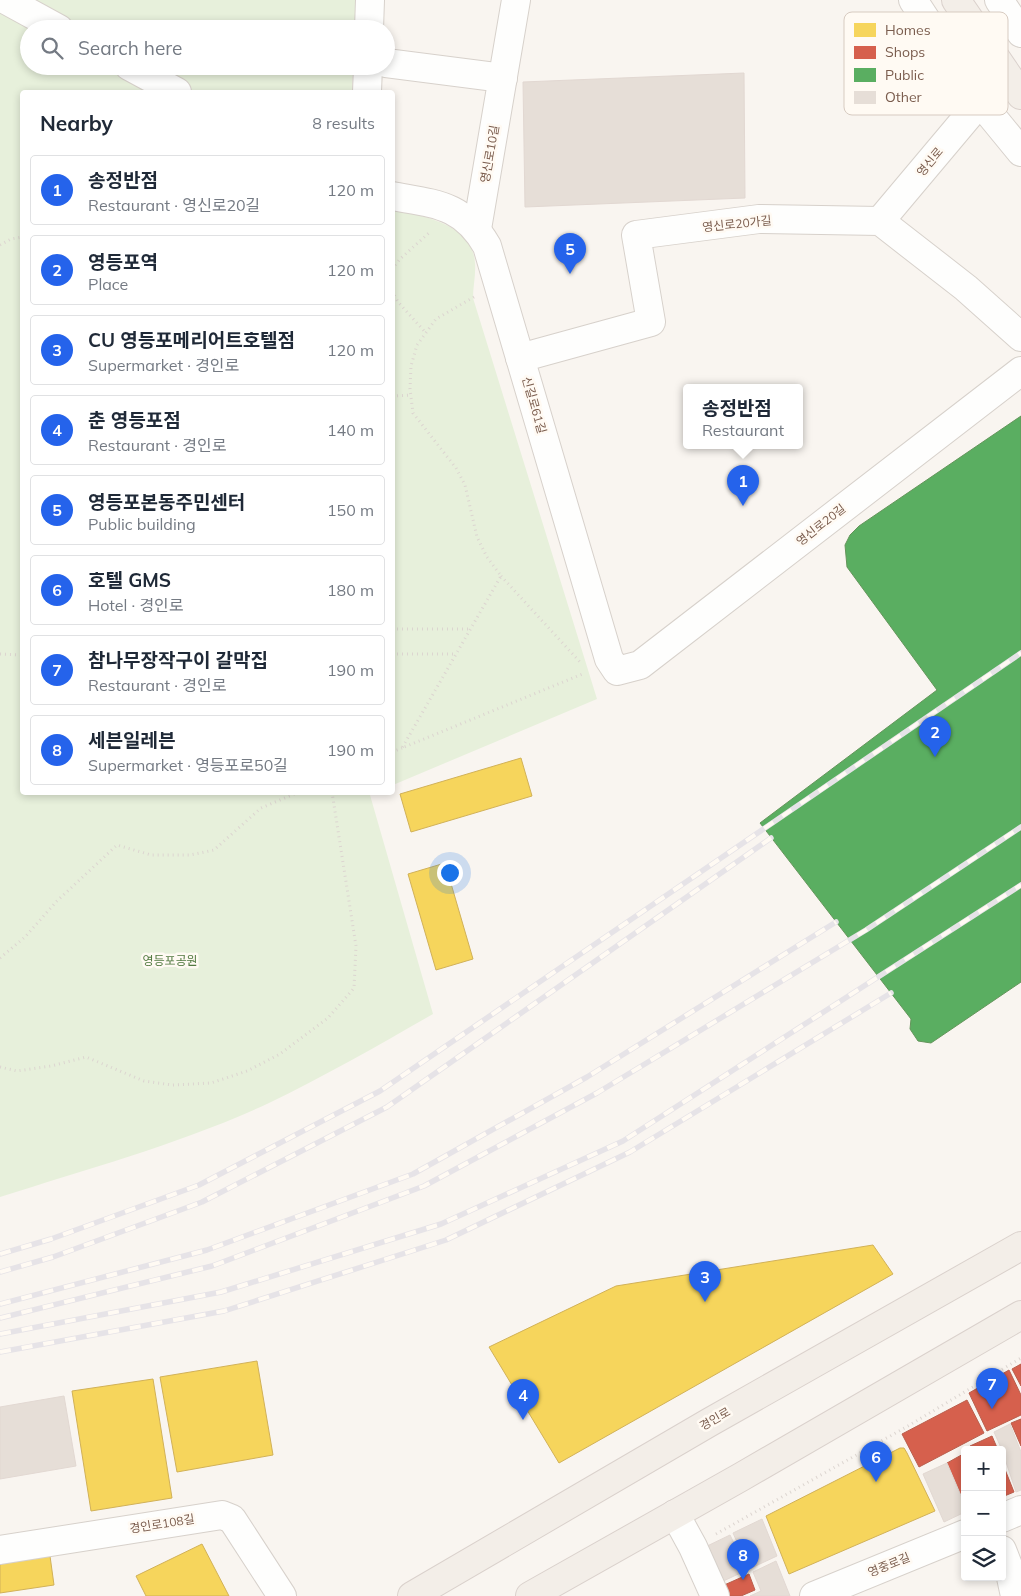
<!DOCTYPE html>
<html lang="en">
<head>
<meta charset="utf-8">
<style>
  body { margin:0; font-family:Mulish,"Noto Sans KR",sans-serif; background:#f2f2f3; color:#1f2937 }
  .controls { position:absolute; right:15px; bottom:15px; display:grid; overflow:hidden; border-radius:5px; box-shadow:0 2px 8px #0003 }
  .controls button { width:45px; height:45px; display:grid; place-items:center; padding:0; border:0; border-bottom:1px solid #e0e1e3; background:#fff; color:#1f2937; font:25px sans-serif }
  .you { position:absolute; left:449px; top:872px; width:18px; height:18px; margin:-12px; border:4px solid #fff; border-radius:50%; background:#1a73e8; box-shadow:0 0 0 8px #1a73e833 }
  .badge { display:grid; place-items:center; width:32px; height:32px; border-radius:50%; background:#2563eb; color:#fff; font-size:16px; font-weight:700 }
  .pin { position:absolute; translate:-50% -41px; filter:drop-shadow(0 1px 2px #0008) }
  .pin::after { content:''; position:absolute; top:26px; width:18px; height:15px; background:inherit; clip-path:polygon(0 0,100% 0,50% 100%) }
  .popup { position:absolute; left:683px; top:384px; width:120px; height:65px; box-sizing:border-box; display:grid; place-content:center; border-radius:5px; background:#fff; filter:drop-shadow(0 1px 4px #0005); font-size:16px; white-space:nowrap; color:#747a83 }
  .popup b { font-size:19px; color:#1f2937 }
  .popup::after { content:''; position:absolute; left:50%; top:100%; margin-left:-10px; border:10px solid transparent; border-top-color:#fff }
  .list { margin:0; padding:0; list-style:none }
  h2 { display:flex; justify-content:space-between; align-items:center; height:65px; margin:0; padding:0 20px; font-size:21px }
  h2 small { font-size:16px; font-weight:400; color:#747a83 }
  .list li { display:grid; grid-template-columns:32px 1fr auto; gap:15px; align-items:center; box-sizing:border-box; height:70px; margin:0 10px 10px; padding:0 10px; border:1px solid #e0e1e3; border-radius:5px }
  .list b { display:block; font-size:19px; white-space:nowrap }
  .list p { margin:0; font-size:16px; white-space:nowrap; color:#747a83 }
  .list em { font-size:16px; font-style:normal; color:#747a83 }
  .icon { flex:none; width:28px; height:28px; fill:none; stroke:currentColor; stroke-width:2; stroke-linecap:round; stroke-linejoin:round }
  .map { position:relative; flex:none; width:1021px; height:1596px; overflow:hidden }
  .search { position:absolute; background:#fff; box-shadow:0 2px 8px #0003; left:20px; top:20px; width:375px; height:55px; display:flex; align-items:center; gap:12px; box-sizing:border-box; padding:0 18px; border-radius:28px; color:#747a83; font-size:19px }
  .panel { position:absolute; background:#fff; box-shadow:0 2px 8px #0003; left:20px; top:90px; width:375px; height:705px; border-radius:5px }
  .map>svg:first-child { display:block }
  .green { fill:#e7f0db }
  .homes { fill:#f6d55c; stroke:#d1b158 }
  .shops { fill:#d6604d; stroke:#ba5f4d }
  .public { fill:#5aae61; stroke:#64955b }
  .building { fill:#e6ded7; stroke:#e2d8d2 }
  .lines { fill:none; stroke-linecap:round; stroke-linejoin:round }
  .minor-casing { stroke:#d7d1cb; stroke-width:30 }
  .major-casing { stroke:#dad1cc; stroke-width:30 }
  .path { stroke:#dcd5d0; stroke-width:3; stroke-dasharray:1 4; stroke-linecap:butt }
  .minor { stroke:#fefefd; stroke-width:28 }
  .major { stroke:#f3eee8; stroke-width:28 }
  .rail-casing { stroke:#e6e3e7; stroke-width:5.5 }
  .rail { stroke:#fffaf3; stroke-width:4; stroke-dasharray:11; stroke-linecap:butt }
  .labels { text-anchor:middle; stroke-width:5; stroke-linejoin:round; paint-order:stroke }
  .street-label { font-size:12px; fill:#7a5c4d; stroke:#fffaf3 }
  .park-label { font-size:12px; fill:#537a41; stroke:#fffaf3 }
  .key { fill:#fffaf3; stroke:#d7cbc1; stroke-width:1 }
  .key-label { font-size:14px; fill:#7a5c4d }
</style>
</head>
<body>
<div class="map">
<svg width="1021" height="1596" viewBox="0 0 1021 1596">
  <rect width="100%" height="100%" fill="#f9f5f0"/>
  <!-- green -->
  <g class="green">
    <path d="M0,0h356l-1,29h-326v37h324l-1,26h-330v700l354,1 -6,2 63,219c-54,31 -108,62 -164,89 -86,40 -179,65 -269,94z"/>
    <path d="M393,209c29,7 80,15 82,54 1,11 -2,24 -2,35l124,401 -204,86z"/>
  </g>
  <!-- homes -->
  <g class="homes">
    <path d="M521,758l11,38 -121,36 -11,-38z"/>
    <path d="M445,863l28,96 -37,11 -28,-96z"/>
    <path d="M873,1245l20,29 -334,189 -70,-116 127,-61z"/>
    <path d="M257,1361l16,94 -96,17 -17,-95z"/>
    <path d="M153,1379l19,119 -81,13 -19,-120z"/>
    <path d="M900,1448h4l3,5 28,58 -146,63 -23,-58z"/>
    <path d="M202,1544l27,52h-83l-10,-20z"/>
    <path d="M50,1556l4,29 -54,8v-29z"/>
  </g>
  <!-- shops -->
  <g class="shops">
    <path d="M1021,1364v22l-9,-17z"/>
    <path d="M1009,1370l12,25v20l-34,16 -18,-38z"/>
    <path d="M967,1400l17,33 -65,34 -17,-33z"/>
    <path d="M1021,1419v27l-10,-23z"/>
    <path d="M992,1436l6,14h-27l-1,-4z"/>
    <path d="M965,1453v52l-18,-42z"/>
    <path d="M1002,1462l12,30 -12,5z"/>
    <path d="M749,1574l6,16 -14,6h-15l-4,-10z"/>
  </g>
  <!-- public -->
  <path class="public" d="M1021,416v566l-90,61 -13,-2 -8,-12 1,-10 -151,-196 177,-133 -90,-123 -2,-22 5,-10 9,-9z"/>
  <!-- building -->
  <g class="building">
    <path d="M744,73l1,125 -220,9 -2,-125z"/>
    <path d="M64,1396l12,70 -76,13v-72z"/>
    <path d="M1010,1424l11,28v38l-5,2 -14,-42 -8,-18z"/>
    <path d="M947,1463l18,42v7l-21,10 -21,-48z"/>
    <path d="M762,1519l15,37 -28,13 -16,-36z"/>
    <path d="M730,1535l17,35 -28,13 -18,-34z"/>
    <path d="M776,1561l14,35h-40l11,-5 -8,-19z"/>
  </g>
  <g class="lines">
    <!-- minor casing -->
    <g class="minor-casing">
      <g id="minor">
        <path d="M6,0l53,29"/>
        <path d="M913,0l67,102 41,50"/>
        <path d="M999,0l22,33"/>
        <path d="M369,29l1,-29"/>
        <path d="M386,63l117,15"/>
        <path d="M129,66l48,26"/>
        <path d="M367,92l1,-26"/>
        <path d="M392,196c43,8 71,8 95,50l122,413 8,12 23,-6 381,-294"/>
        <path d="M880,221l100,-119"/>
        <path d="M477,229l39,-229"/>
        <path d="M520,358l131,-36 -15,-87 123,-16 121,2 86,67 55,49"/>
        <path d="M675,1514l18,33 22,49"/>
        <path d="M1002,1518l19,-8"/>
        <path d="M0,1550l222,-35 10,4 50,77"/>
        <path d="M1002,1550l7,18 6,28"/>
        <path d="M814,1596l151,-62"/>
      </g>
    </g>
    <!-- major casing -->
    <g class="major-casing">
      <g id="major">
        <path d="M956,0l65,95"/>
        <path d="M412,1596l298,-174 311,-176"/>
        <path d="M530,1596l211,-119 280,-162"/>
      </g>
    </g>
    <!-- path -->
    <g class="path">
      <path d="M0,245l11,-6 11,-2"/>
      <path d="M392,269l8,-10 31,-28"/>
      <path d="M392,291l6,11 28,31"/>
      <path d="M474,297l-38,22 -19,26 -6,21 -1,23 3,24 43,55 9,17 12,52 10,20 14,19 -99,172 183,-75"/>
      <path d="M392,396l19,-1"/>
      <path d="M501,576l79,86"/>
      <path d="M392,629h77"/>
      <path d="M0,654l22,1"/>
      <path d="M392,654h63"/>
      <path d="M392,752l10,-4"/>
      <path d="M0,958l25,-21 32,-36 60,-56 34,10h39l24,-5 47,-42 38,-16"/>
      <path d="M0,1067l17,4 34,-5 35,-9 58,24 28,4 39,-2 36,-12 33,-17 48,-36 26,-30 2,-42 -24,-154"/>
      <path d="M716,1534l192,-108 113,-68"/>
    </g>
    <!-- minor -->
    <use href="#minor" class="minor"/>
    <!-- major -->
    <use href="#major" class="major"/>
    <!-- rail casing -->
    <g class="rail-casing">
      <g id="rail">
        <path d="M0,1254l51,-15 148,-54 181,-94 641,-438"/>
        <path d="M0,1272l53,-15 149,-55 185,-95 384,-269"/>
        <path d="M0,1304l207,-54 206,-76 174,-97 249,-155"/>
        <path d="M0,1318l212,-52 212,-80 173,-93 269,-163 155,-103"/>
        <path d="M0,1334l221,-42 220,-68 182,-83 398,-256"/>
        <path d="M0,1352l224,-41 222,-71 184,-88 261,-159"/>
      </g>
    </g>
    <!-- rail -->
    <use href="#rail" class="rail"/>
  </g>
  <g class="labels">
    <!-- street labels -->
    <g class="street-label">
      <text transform="translate(490 154) rotate(-80)" y="4">영신로10길</text>
      <text transform="translate(930 162) rotate(-50)" y="4">영신로</text>
      <text transform="translate(737 224) rotate(-6)" y="4">영신로20가길</text>
      <text transform="translate(534 405) rotate(74)" y="4">신길로61길</text>
      <text transform="translate(821 525) rotate(-38)" y="4">영신로20길</text>
      <text transform="translate(715 1419) rotate(-30)" y="4">경인로</text>
      <text transform="translate(162 1524) rotate(-9)" y="4">경인로108길</text>
      <text transform="translate(889 1565) rotate(-22)" y="4">영중로길</text>
    </g>
    <!-- park labels -->
    <g class="park-label">
      <text x="170" y="965">영등포공원</text>
    </g>
  </g>
  <!-- legend -->
  <rect x="844" y="12" width="164" height="103" rx="8" class="key"/>
  <rect x="854" y="23" width="22" height="14" fill="#f6d55c"/>
  <rect x="854" y="46" width="22" height="13" fill="#d6604d"/>
  <rect x="854" y="68" width="22" height="14" fill="#5aae61"/>
  <rect x="854" y="91" width="22" height="13" fill="#e6ded7"/>
  <g class="key-label">
    <text x="885" y="35">Homes</text>
    <text x="885" y="57">Shops</text>
    <text x="885" y="80">Public</text>
    <text x="885" y="102">Other</text>
  </g>
</svg>
<div class="controls">
<button>+</button>
<button>−</button>
<button><svg class="icon" aria-label="layers" viewBox="0 0 24 24"><path d="M12 4l9 5-9 5-9-5zM3 14l9 5 9-5"/></svg></button>
</div>
<div class="you"></div>
<div class="pin badge" style="left:743px;top:506px">1</div>
<div class="popup"><b>송정반점</b>Restaurant</div>
<div class="pin badge" style="left:935px;top:757px">2</div>
<div class="pin badge" style="left:705px;top:1302px">3</div>
<div class="pin badge" style="left:523px;top:1420px">4</div>
<div class="pin badge" style="left:570px;top:274px">5</div>
<div class="pin badge" style="left:876px;top:1482px">6</div>
<div class="pin badge" style="left:992px;top:1409px">7</div>
<div class="pin badge" style="left:743px;top:1580px">8</div>
<div class="search"><svg class="icon" aria-label="search" viewBox="0 0 24 24"><circle cx="10" cy="10" r="6"/><path d="M15 15l6 6"/></svg>Search here</div>
<section class="panel">
<h2>Nearby<small>8 results</small></h2>
<ul class="list">
<li><span class="badge">1</span><div><b>송정반점</b><p>Restaurant · 영신로20길</p></div><em>120 m</em></li>
<li><span class="badge">2</span><div><b>영등포역</b><p>Place</p></div><em>120 m</em></li>
<li><span class="badge">3</span><div><b>CU 영등포메리어트호텔점</b><p>Supermarket · 경인로</p></div><em>120 m</em></li>
<li><span class="badge">4</span><div><b>춘 영등포점</b><p>Restaurant · 경인로</p></div><em>140 m</em></li>
<li><span class="badge">5</span><div><b>영등포본동주민센터</b><p>Public building</p></div><em>150 m</em></li>
<li><span class="badge">6</span><div><b>호텔 GMS</b><p>Hotel · 경인로</p></div><em>180 m</em></li>
<li><span class="badge">7</span><div><b>참나무장작구이 갈막집</b><p>Restaurant · 경인로</p></div><em>190 m</em></li>
<li><span class="badge">8</span><div><b>세븐일레븐</b><p>Supermarket · 영등포로50길</p></div><em>190 m</em></li>
</ul>
</section>
</div>
</body>
</html>
